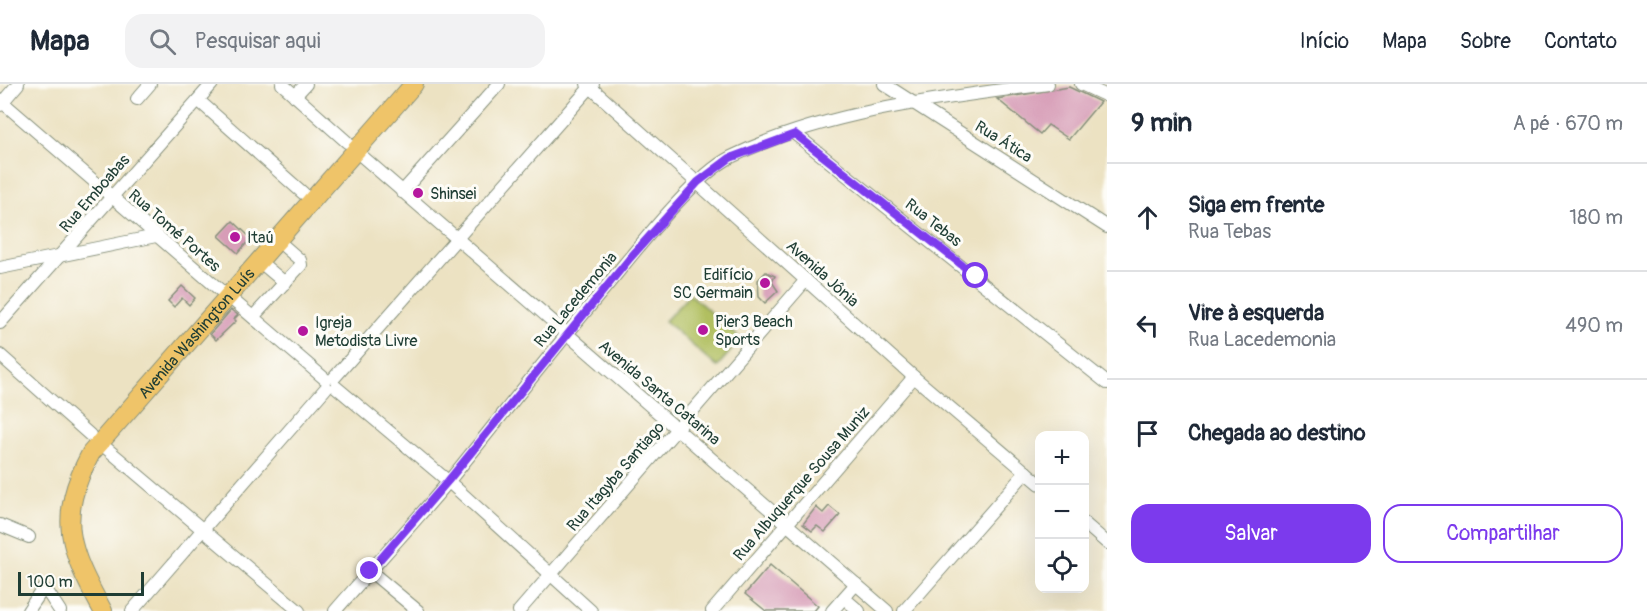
<!DOCTYPE html>
<html lang="pt">
<head>
<meta charset="utf-8">
<style>
  body { margin:0; font-family:Pangolin,sans-serif; background:#f2f2f3; color:#1f2937 }
  .controls { position:absolute; right:18px; bottom:18px; display:grid; overflow:hidden; border-radius:12px; box-shadow:0 6px 24px #0002 }
  .controls button { width:54px; height:54px; display:grid; place-items:center; padding:0; border:0; border-bottom:2px solid #e0e1e3; background:#fff; color:#1f2937; font:30px sans-serif }
  .scale { position:absolute; left:18px; bottom:15px; width:126px; box-sizing:border-box; padding-left:6px; border:3px solid #1f3d34; border-top:0; font-size:16px; line-height:21px; white-space:nowrap; color:#1f3d34; -webkit-text-stroke:4px #fdfcf7; paint-order:stroke }
  .stop { position:absolute; width:18px; height:18px; margin:-14px; border:4px solid #7c3aed; border-radius:50%; background:#fff }
  .stop.end { background:#7c3aed; border-color:#fff; box-shadow:0 2px 6px #0008 }
  .list { margin:0; padding:0; list-style:none }
  h2 { display:flex; justify-content:space-between; align-items:center; height:78px; margin:0; padding:0 24px; font-size:26px }
  h2 small { font-size:20px; font-weight:400; color:#747a83 }
  .list li { display:grid; grid-template-columns:39px 1fr auto; gap:18px; align-items:center; box-sizing:border-box; height:108px; padding:0 24px; border-top:2px solid #e0e1e3 }
  .list b { display:block; font-size:22px; white-space:nowrap }
  .list p { margin:0; font-size:20px; white-space:nowrap; color:#747a83 }
  .list em { font-size:20px; font-style:normal; color:#747a83 }
  .actions { display:flex; gap:12px; padding:18px 24px }
  .actions a { flex:1; padding:14px 0; border:2px solid #7c3aed; border-radius:18px; text-align:center; font-size:21px; color:#7c3aed }
  .actions .main { background:#7c3aed; color:#fff }
  .icon { flex:none; width:33px; height:33px; fill:none; stroke:currentColor; stroke-width:2; stroke-linecap:round; stroke-linejoin:round }
  .map { position:relative; flex:none; width:1107px; height:527px; overflow:hidden }
  header { display:flex; align-items:center; gap:36px; box-sizing:border-box; height:84px; padding:0 30px; background:#fff; border-bottom:2px solid #e0e1e3 }
  header strong { font-size:28px }
  nav { display:flex; gap:33px; margin-inline-start:auto; font-size:21px }
  .search { width:420px; height:54px; background:#f2f2f3; display:flex; align-items:center; gap:15px; box-sizing:border-box; padding:0 21px; border-radius:18px; color:#747a83; font-size:22px }
  main { display:flex }
  aside { flex:1; background:#fff }
  .map>svg:first-child { display:block }
  .green { fill:#b1bf61; stroke:#687e4a; stroke-width:1.5 }
  .building { fill:#d79db7 }
  .lines { fill:none; stroke-linecap:round; stroke-linejoin:round }
  .minor-casing { stroke:#86907b; stroke-width:14 }
  .highway-casing { stroke:#86907b; stroke-width:20 }
  .minor { stroke:#fff; stroke-width:12 }
  .highway { stroke:#efc469; stroke-width:18 }
  .route { stroke:#7c3aed; stroke-width:8 }
  .poi-dot { fill:#b5179e; stroke:#fdfcf7; stroke-width:2 }
  .labels { text-anchor:middle; stroke-width:6; stroke-linejoin:round; paint-order:stroke }
  .street-label { font-size:16px; fill:#1f3d34; stroke:#fdfcf7 }
  .poi-label { font-size:16px; fill:#1f3d34; stroke:#fdfcf7; text-anchor:start }
</style>
</head>
<body>
<header>
<strong>Mapa</strong>
<div class="search"><svg class="icon" aria-label="search" viewBox="0 0 24 24"><circle cx="10" cy="10" r="6"/><path d="M15 15l6 6"/></svg>Pesquisar aqui</div>
<nav><a>Início</a><a>Mapa</a><a>Sobre</a><a>Contato</a></nav>
</header>
<main>
<div class="map">
<svg width="1107" height="527" viewBox="0 0 1107 527">
  <rect width="100%" height="100%" fill="#fdfcf7"/>
  <filter id="ink" filterUnits="userSpaceOnUse"><feTurbulence type="fractalNoise" baseFrequency=".0167" numOctaves="2"/><feDisplacementMap in="SourceGraphic" scale="12" xChannelSelector="R" yChannelSelector="G"/><feConvolveMatrix kernelMatrix="1 2 1 2 8 2 1 2 1" color-interpolation-filters="sRGB"/></filter>
  <filter id="wash" filterUnits="userSpaceOnUse"><feTurbulence type="fractalNoise" baseFrequency=".008" numOctaves="4" result="noise"/><feDisplacementMap in="SourceGraphic" scale="24" xChannelSelector="R" yChannelSelector="G"/><feGaussianBlur stdDeviation="1.35" result="paint"/><feColorMatrix in="noise" values="0 0 0 0 0 0 0 0 0 0 0 0 0 0 0 0 0 1.4 0 .05"/><feComposite in="paint" operator="in"/></filter>
  <g filter="url(#wash)">
    <rect width="100%" height="100%" fill="#ece2c2"/>
    <!-- green -->
    <path class="green" d="M690,210l51,45 -24,28 -52,-46z"/>
    <g id="blocks">
      <!-- building -->
      <g class="building">
        <path d="M1069,3l31,15 -31,37 -21,-14 -8,9 -43,-35z"/>
        <path d="M233,137l18,17 -13,15 -19,-17z"/>
        <path d="M766,188l9,4 -3,6 6,9 -13,12 -6,-6 -1,-17z"/>
        <path d="M182,202l13,12 -6,7 -7,-7 -8,9 -6,-6z"/>
        <path d="M231,226l7,5 -4,4 2,2 -20,19 -6,-6z"/>
        <path d="M829,422l11,9 -15,17 -8,-6 -5,5 -9,-7 13,-17 7,6z"/>
        <path d="M770,481l48,41 -4,5h-48l-21,-17z"/>
      </g>
    </g>
  </g>
  <g filter="url(#ink)">
    <use href="#blocks" fill-opacity="0" stroke="#86907b" stroke-width="1.5"/>
    <g class="lines">
      <!-- minor casing -->
      <g class="minor-casing">
        <g id="minor">
          <path d="M282,0l65,58"/>
          <path d="M587,0l327,293 126,107"/>
          <path d="M884,0l223,143"/>
          <path d="M1081,0l26,12"/>
          <path d="M295,12l11,-12"/>
          <path d="M137,15l13,-15"/>
          <path d="M0,16l220,190"/>
          <path d="M198,16l105,93"/>
          <path d="M0,21l18,-21"/>
          <path d="M795,50l312,249"/>
          <path d="M356,67l531,460"/>
          <path d="M402,108l97,-108"/>
          <path d="M259,177l26,22"/>
          <path d="M0,184l156,-32"/>
          <path d="M228,212l97,83"/>
          <path d="M253,233l48,-52 -1,-5 -23,-20"/>
          <path d="M0,239l212,-239"/>
          <path d="M0,271l90,80"/>
          <path d="M334,294l259,-294"/>
          <path d="M336,303l112,94 143,130"/>
          <path d="M99,358l200,169"/>
          <path d="M1084,439l23,20"/>
          <path d="M0,441l29,12"/>
          <path d="M370,487l48,40"/>
          <path d="M844,514l15,13"/>
          <path d="M28,527l14,-21 5,1 13,20"/>
          <path d="M132,527l194,-223"/>
          <path d="M335,527c38,-44 77,-86 114,-130 52,-64 103,-130 156,-193 29,-35 87,-111 126,-131 96,-47 212,-59 317,-73"/>
          <path d="M519,527l287,-331"/>
          <path d="M712,527l202,-234"/>
          <path d="M832,527l24,-27"/>
          <path d="M904,527l122,-139"/>
        </g>
      </g>
      <!-- highway casing -->
      <g class="highway-casing">
        <g id="highway">
          <path id="s1" d="M103,527c-34,-62 -47,-92 -12,-158l323,-369"/>
        </g>
      </g>
      <!-- minor -->
      <use href="#minor" class="minor"/>
      <!-- highway -->
      <use href="#highway" class="highway"/>
    </g>
  </g>
  <g class="lines" filter="url(#ink)">
    <!-- route -->
    <path class="route" d="M370,487l78,-90 182,-223 68,-76 32,-24 65,-24 181,142"/>
  </g>
  <!-- markers -->
  <g class="poi-dot">
    <circle cx="418" cy="109" r="6"/>
    <circle cx="235" cy="153" r="6"/>
    <circle cx="765" cy="199" r="6"/>
    <circle cx="703" cy="246" r="6"/>
    <circle cx="303" cy="247" r="6"/>
  </g>
  <g class="labels">
    <!-- street labels -->
    <g class="street-label">
      <text transform="translate(1004 57) rotate(32)" y="6">Rua Ática</text>
      <text transform="translate(94 109) rotate(-49)" y="6">Rua Emboabas</text>
      <text transform="translate(934 138) rotate(38)" y="6">Rua Tebas</text>
      <text transform="translate(175 146) rotate(41)" y="6">Rua Tomé Portes</text>
      <text transform="translate(823 189) rotate(42)" y="6">Avenida Jônia</text>
      <text transform="translate(575 215) rotate(-50)" y="6">Rua Lacedemonia</text>
      <text dy="6" stroke="none"><textPath href="#s1" startOffset="328">Avenida Washington Luís</textPath></text>
      <text transform="translate(660 308) rotate(40)" y="6">Avenida Santa Catarina</text>
      <text transform="translate(615 392) rotate(-49)" y="6">Rua Itagyba Santiago</text>
      <text transform="translate(801 399) rotate(-49)" y="6">Rua Albuquerque Sousa Muniz</text>
    </g>
    <!-- poi labels -->
    <g class="poi-label">
      <text x="430" y="115">Shinsei</text>
      <text x="247" y="159">Itaú</text>
      <text x="753" y="196" text-anchor="end">Edifício<tspan x="753" dy="18">SC Germain</tspan></text>
      <text x="715" y="243">Pier3 Beach<tspan x="715" dy="18">Sports</tspan></text>
      <text x="315" y="244">Igreja<tspan x="315" dy="18">Metodista Livre</tspan></text>
    </g>
  </g>
</svg>
<div class="controls">
<button>+</button>
<button>−</button>
<button><svg class="icon" aria-label="locate" viewBox="0 0 24 24"><circle cx="12" cy="12" r="6"/><path d="M12 2v4M12 18v4M2 12h4M18 12h4"/></svg></button>
</div>
<div class="scale">100 m</div>
<div class="stop" style="left:976px;top:192px"></div>
<div class="stop end" style="left:370px;top:487px"></div>
</div>
<aside>
<h2>9 min<small>A pé · 670 m</small></h2>
<ul class="list">
<li><svg class="icon" aria-label="ahead" viewBox="0 0 24 24"><path d="M12 20V5M6 11l6-6 6 6"/></svg><div><b>Siga em frente</b><p>Rua Tebas</p></div><em>180 m</em></li>
<li><svg class="icon" aria-label="left" viewBox="0 0 24 24"><path d="M17 20v-9H6M10 6l-5 5 5 5"/></svg><div><b>Vire à esquerda</b><p>Rua Lacedemonia</p></div><em>490 m</em></li>
<li><svg class="icon" aria-label="arrive" viewBox="0 0 24 24"><path d="M6 21V4h12l-3 4 3 4H6"/></svg><div><b>Chegada ao destino</b></div></li>
</ul>
<div class="actions"><a class="main">Salvar</a><a>Compartilhar</a></div>
</aside>
</main>
</body>
</html>
